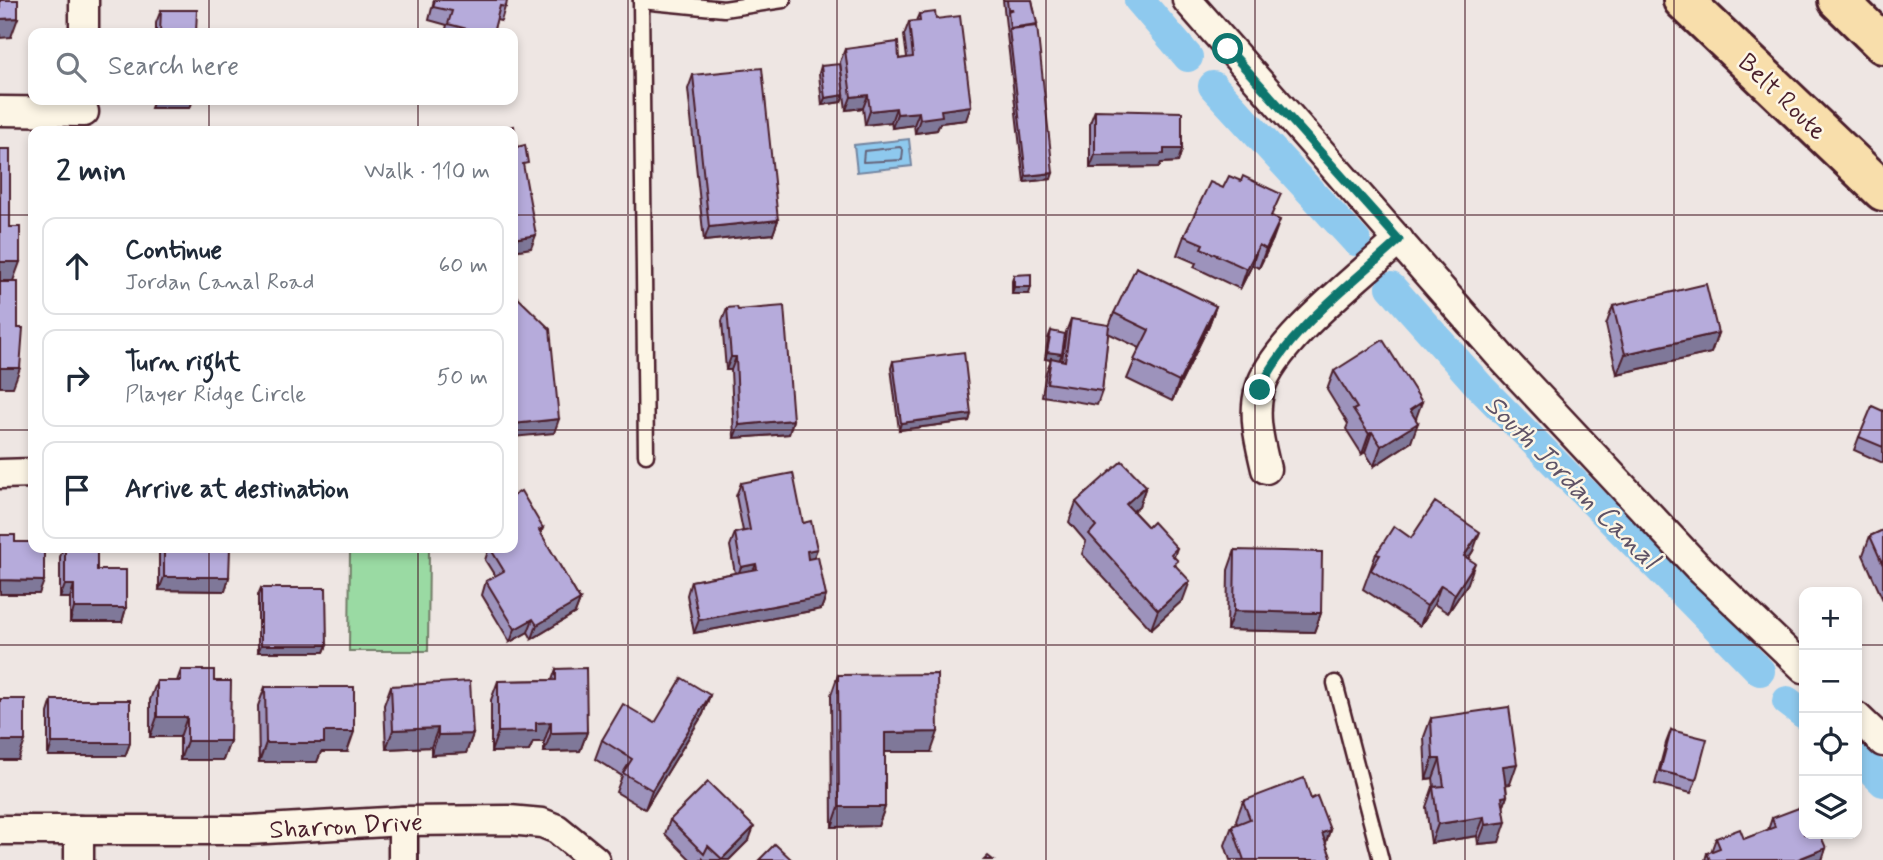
<!DOCTYPE html>
<html lang="en">
<head>
<meta charset="utf-8">
<style>
  body { margin:0; font-family:Mynerve,sans-serif; background:#f2f2f3; color:#1f2937 }
  .controls { position:absolute; right:21px; bottom:21px; display:grid; overflow:hidden; border-radius:14px; box-shadow:0 4px 10px #0003 }
  .controls button { width:63px; height:63px; display:grid; place-items:center; padding:0; border:0; border-bottom:2px solid #e0e1e3; background:#fff; color:#1f2937; font:35px sans-serif }
  .stop { position:absolute; width:21px; height:21px; margin:-16px; border:5px solid #0f766e; border-radius:50%; background:#fff }
  .stop.end { background:#0f766e; border-color:#fff; box-shadow:0 2px 7px #0008 }
  .list { margin:0; padding:0; list-style:none }
  h2 { display:flex; justify-content:space-between; align-items:center; height:91px; margin:0; padding:0 28px; font-size:30px }
  h2 small { font-size:23px; font-weight:400; color:#747a83 }
  .list li { display:grid; grid-template-columns:46px 1fr auto; gap:21px; align-items:center; box-sizing:border-box; height:98px; margin:0 14px 14px; padding:0 14px; border:2px solid #e0e1e3; border-radius:14px }
  .list b { display:block; font-size:26px; white-space:nowrap }
  .list p { margin:0; font-size:23px; white-space:nowrap; color:#747a83 }
  .list em { font-size:23px; font-style:normal; color:#747a83 }
  .icon { flex:none; width:38px; height:38px; fill:none; stroke:currentColor; stroke-width:2; stroke-linecap:round; stroke-linejoin:round }
  .map { position:relative; flex:none; width:1883px; height:860px; overflow:hidden }
  .search { position:absolute; background:#fff; box-shadow:0 4px 10px #0003; left:28px; top:28px; width:490px; height:77px; display:flex; align-items:center; gap:18px; box-sizing:border-box; padding:0 24px; border-radius:14px; color:#747a83; font-size:26px }
  .panel { position:absolute; background:#fff; box-shadow:0 4px 10px #0003; left:28px; top:126px; width:490px; height:427px; border-radius:14px }
  .map>svg:first-child { display:block }
  .green { fill:#9adaa3; stroke:#727c67; stroke-width:2 }
  .water { fill:#8ec9ee; stroke:#7385a0; stroke-width:2 }
  .lines { fill:none; stroke-linecap:round; stroke-linejoin:round }
  .shore { stroke:#656379; stroke-width:2 }
  .canal { stroke:#8ec9ee; stroke-width:30 }
  .lane-casing { stroke:#4a1f2b; stroke-width:19 }
  .street-casing { stroke:#4a1f2b; stroke-width:33 }
  .highway-casing { stroke:#4a1f2b; stroke-width:44 }
  .lane { stroke:#fcf5e5; stroke-width:14 }
  .street { stroke:#fcf5e5; stroke-width:28 }
  .highway { stroke:#f8deab; stroke-width:38 }
  .wall { fill:#9d93bc; stroke:#4a1f2b; stroke-width:2 }
  .shaded-wall { fill:#7f7899; stroke:#4a1f2b; stroke-width:2 }
  .building { fill:#b6abdb; stroke:#4a1f2b; stroke-width:2 }
  .route { stroke:#0f766e; stroke-width:9 }
  .grid { fill:none; stroke:#4a1f2b; stroke-width:2; stroke-opacity:0.55 }
  .labels { text-anchor:middle; stroke-width:5; stroke-linejoin:round; paint-order:stroke }
  .street-label { font-size:26px; fill:#4a1f2b; stroke:#fcf5e5 }
  .water-label { font-size:28px; font-style:italic; fill:#5e5266; stroke:#fcf5e5 }
</style>
</head>
<body>
<div class="map">
<svg width="1883" height="860" viewBox="0 0 1883 860">
  <rect width="100%" height="100%" fill="#eee6e3"/>
  <filter id="ink" filterUnits="userSpaceOnUse"><feTurbulence type="fractalNoise" baseFrequency=".0143" numOctaves="2"/><feDisplacementMap in="SourceGraphic" scale="14" xChannelSelector="R" yChannelSelector="G"/><feConvolveMatrix kernelMatrix="1 2 1 2 8 2 1 2 1" color-interpolation-filters="sRGB"/></filter>
  <g filter="url(#ink)">
    <!-- green -->
    <path class="green" d="M350,548h79l-1,103h-79z"/>
    <!-- water -->
    <path class="water" d="M909,139l3,27 -55,6 -3,-27z"/>
    <g class="lines">
      <!-- shore -->
      <path class="shore" d="M900,147l3,3 -1,10 -39,2 1,-11z"/>
      <!-- canal -->
      <g class="canal">
        <path d="M1139,0l49,57"/>
        <path d="M1213,86l143,155"/>
        <path d="M1391,287l91,102 278,282"/>
        <path d="M1787,701l17,13"/>
        <path d="M1857,756l26,26"/>
      </g>
      <!-- lane casing -->
      <g class="lane-casing">
        <g id="lane">
          <path d="M641,0l5,455"/>
          <path d="M641,1l83,8 59,-9"/>
          <path d="M1335,683l46,177"/>
        </g>
      </g>
      <!-- street casing -->
      <g class="street-casing">
        <g id="street">
          <path d="M1187,0l313,356 197,210 107,102"/>
          <path d="M84,33v-33"/>
          <path d="M0,111l84,1"/>
          <path d="M1266,469c-6,-26 -14,-54 -6,-80 14,-48 101,-113 139,-149"/>
          <path d="M0,474l33,-1"/>
          <path d="M1857,717l26,25"/>
          <path d="M0,830h249l154,-9 106,-1 33,3 15,6 38,31"/>
          <path d="M79,830v30"/>
          <path d="M403,860v-39"/>
        </g>
      </g>
      <!-- highway casing -->
      <g class="highway-casing">
        <g id="highway">
          <path d="M1683,0l200,191"/>
          <path d="M1838,0l45,44"/>
        </g>
      </g>
      <!-- lane -->
      <use href="#lane" class="lane"/>
      <!-- street -->
      <use href="#street" class="street"/>
      <!-- highway -->
      <use href="#highway" class="highway"/>
    </g>
    <!-- wall -->
    <g class="wall">
      <path d="M434,0h73l-6,21 -5,-1 -3,13h-48l2,-8 -18,-5z"/>
      <path d="M1003,0h29l5,24 -1,2 15,153 -27,3z"/>
      <path d="M161,10l35,23h-40v-10z"/>
      <path d="M919,14l17,5 30,101 -26,3 -3,7 -22,3 -1,-8 -22,3 -1,-6 -26,3 -2,-17 -17,2 -6,-48 5,-13 54,10 8,-1 -3,-23 5,-13 7,-1z"/>
      <path d="M821,66l20,36 -19,3 -3,-32z"/>
      <path d="M693,75l85,145 -5,14 -69,7 -16,-152z"/>
      <path d="M1095,110l87,39 -4,13 -17,1 -2,4 -69,1v-45z"/>
      <path d="M1273,217v22l-14,29 -7,-3 -12,24 -46,-22 2,-4 -19,-8 7,-19z"/>
      <path d="M1014,275l15,19h-17v-13z"/>
      <path d="M1216,306l-7,19 -37,76 -45,-22 13,-31 -32,-15 -6,58 -5,14 -55,-9 4,-24 5,-12 -6,-1 3,-21 3,-7 9,29h2l4,-28 5,-13 37,10 6,-16z"/>
      <path d="M1613,306l105,27 -7,20 -94,21 -11,-49z"/>
      <path d="M727,308l11,2 55,110 -4,14 -55,4 -3,-68h-5l-4,-49z"/>
      <path d="M893,361l78,53 -2,7 -70,9 -8,-62z"/>
      <path d="M1334,371l82,48 -5,23 -37,24 -9,-14 -3,2 -16,-25 2,-5 -21,-34z"/>
      <path d="M1883,411v52l-29,-13 5,-13z"/>
      <path d="M741,483l62,40 14,26 -4,9 13,38 -5,13 -127,24 -7,-38 4,-14 44,-8 -5,-27 5,-13 8,-2 -7,-35z"/>
      <path d="M1146,486l-7,20 -6,5 15,16 29,21 -3,9 9,43 -32,29 -69,-75 4,-12 -17,-20 7,-20z"/>
      <path d="M543,528l-2,6 39,66 -5,13 -43,26 -4,-7 -18,10 -28,-47 4,-14 9,-5 -10,-16 4,-12h24z"/>
      <path d="M1883,530v70l-20,-45 7,-19z"/>
      <path d="M1411,538l62,13 -5,8v24l-20,30 -14,-9 -14,22 -57,-37 13,-35z"/>
      <path d="M63,548h34v22l29,38 -4,14h-52v-24h-10v-41z"/>
      <path d="M160,548h4l65,29 -4,14 -66,-1v-39z"/>
      <path d="M1235,550l86,63 -7,19 -87,-2 1,-60z"/>
      <path d="M261,588l66,57 -3,7h-66v-57z"/>
      <path d="M556,669l31,63 -7,19 -36,1v-10h-11l-4,9 -38,1v-52l7,-19 54,-1z"/>
      <path d="M181,670l33,11 16,60 -7,19h-43v-23h-30v-37l7,-19h20z"/>
      <path d="M838,675l93,77h-46v55l-7,19 -46,1 -1,-132z"/>
      <path d="M391,686l82,48 -7,19 -35,2v-8l-45,2 -2,-44z"/>
      <path d="M265,687l82,65h-26l-4,10h-58l-1,-56z"/>
      <path d="M710,695l-7,19 -58,95 -29,-17 6,-16 -27,-17 7,-19 53,-17z"/>
      <path d="M52,700l78,43 -5,13h-77v-43z"/>
      <path d="M1431,718l79,66h-4l1,12 -4,11 -4,35 -21,2 -1,-8 -46,7 -5,-36 7,-20h1l-1,-9 -7,1 -2,-42z"/>
      <path d="M1671,730l25,50 -5,13 -36,-9 11,-41z"/>
      <path d="M1311,799l19,31 -4,13 6,17h-102l-5,-15 7,-19 5,-2 -1,-4 7,-19z"/>
      <path d="M1772,818l54,30 -4,12h-117l2,-7 4,-1 5,-14 28,1 24,-9z"/>
      <path d="M670,820l79,20 -20,20h-25l-1,-1v1h-12l-26,-26z"/>
    </g>
    <!-- shaded-wall -->
    <g class="shaded-wall">
      <path d="M18,18l-7,19 -11,1v-19z"/>
      <path d="M1037,24l-3,7 -25,-1 1,-2z"/>
      <path d="M844,95l-3,7 -19,3 3,-7z"/>
      <path d="M868,95l-5,13 -17,2 5,-13z"/>
      <path d="M154,100h39l-3,8h-39z"/>
      <path d="M971,106l-5,14 -26,3 -3,7 -22,3 5,-14 21,-9z"/>
      <path d="M896,108l-5,14 -26,3 5,-14z"/>
      <path d="M919,112l-5,13 -22,3 5,-14z"/>
      <path d="M1164,149h18l-4,13 -17,1 -2,4 -69,1 5,-13z"/>
      <path d="M1053,173l-2,6 -27,3 2,-6z"/>
      <path d="M778,220l-5,14 -69,7 5,-14z"/>
      <path d="M1280,220l-7,19 -14,29 7,-19z"/>
      <path d="M536,235l-5,13 -18,3v-12z"/>
      <path d="M1259,245l-7,20 -12,24 7,-20z"/>
      <path d="M0,262h20l-7,19h-13z"/>
      <path d="M1014,287h17l-2,7h-17z"/>
      <path d="M1216,306l-7,19 -37,76 7,-19z"/>
      <path d="M1718,333l-7,20 -94,21 8,-20z"/>
      <path d="M1047,352l15,2 -3,7 -14,-2z"/>
      <path d="M731,357h5l-5,13h-5z"/>
      <path d="M0,368h20l-7,19h-13z"/>
      <path d="M1422,402l-7,19 -5,-11z"/>
      <path d="M971,414l-2,7 -70,9 2,-7z"/>
      <path d="M559,419l-5,14 -41,4v-13z"/>
      <path d="M793,420l-4,14 -55,4 5,-13z"/>
      <path d="M1418,423l-7,19 -37,24 7,-20z"/>
      <path d="M1372,432l-7,20 -3,2 7,-20z"/>
      <path d="M1146,486l-7,20 -20,17 7,-19z"/>
      <path d="M1480,532l-7,19 -16,24 7,-19z"/>
      <path d="M817,549l-5,13 -10,2 5,-13z"/>
      <path d="M1475,563l-7,20 -20,30 7,-19z"/>
      <path d="M756,564l-5,13 -15,3 5,-13z"/>
      <path d="M164,577h65l-4,14 -66,-1z"/>
      <path d="M0,580l44,1 -5,13h-39z"/>
      <path d="M1190,581l-7,19 -32,29 7,-19z"/>
      <path d="M65,585h9l-4,13h-10z"/>
      <path d="M1441,585l-7,19 -14,22 7,-20z"/>
      <path d="M826,596l-5,13 -127,24 5,-13z"/>
      <path d="M580,600l-5,13 -43,26 5,-14z"/>
      <path d="M74,608h52l-4,14h-52z"/>
      <path d="M1234,611l87,2 -7,19 -87,-2z"/>
      <path d="M533,619l-5,13 -18,10 5,-13z"/>
      <path d="M261,645h66l-3,7h-66z"/>
      <path d="M710,695l-7,19 -58,95 7,-19z"/>
      <path d="M157,717h30l-7,20h-30z"/>
      <path d="M551,722l-7,20h-11l-4,9 -38,1 7,-20 38,-9z"/>
      <path d="M438,728l-7,19 -45,2 7,-19z"/>
      <path d="M324,732h30l-7,20h-26l-4,10h-58l7,-19z"/>
      <path d="M587,732l-7,19 -36,1 7,-19z"/>
      <path d="M938,732l-7,20h-53l7,-19z"/>
      <path d="M473,734l-7,19 -35,2 7,-20z"/>
      <path d="M0,741h25l-7,19h-18z"/>
      <path d="M187,741h43l-7,19h-43z"/>
      <path d="M52,743h78l-5,13h-77z"/>
      <path d="M1433,759h7l-7,19 -7,1z"/>
      <path d="M1517,764l-7,20 -14,2 7,-20z"/>
      <path d="M1507,796l-7,20 2,-19z"/>
      <path d="M839,807h46l-7,19 -46,1z"/>
      <path d="M1484,817l-7,19 -46,7 7,-19z"/>
      <path d="M1506,822l-7,20 -21,2 7,-19z"/>
      <path d="M754,827l-5,13 -20,20h-8z"/>
      <path d="M1330,830l-7,20 -1,-17z"/>
      <path d="M1826,848l-4,12h-26z"/>
    </g>
    <!-- building -->
    <g class="building">
      <path d="M0,0h18v18l-18,1z"/>
      <path d="M435,0h72l-1,7 -6,-1 -7,27h-10l-35,-9 4,-13 -19,-4z"/>
      <path d="M1007,0h25l5,24 -27,4 -2,-17 5,-2h-5z"/>
      <path d="M161,10h36l-1,23h-36z"/>
      <path d="M935,12l1,7 24,-3 11,90 -30,4 1,6 -22,3 -1,-7 -22,2 -1,-6 -26,3 -2,-16 -17,2 -6,-48 53,-7 1,17 14,-2 -4,-35 11,-1 -1,-7z"/>
      <path d="M1037,26l16,147 -27,3 -17,-147z"/>
      <path d="M840,64l4,31 -19,3 -4,-32z"/>
      <path d="M762,68l16,152 -69,7 -16,-152z"/>
      <path d="M1095,110l87,2v37h-18v5l-69,1z"/>
      <path d="M514,126l3,21 8,-2 3,18 -5,1 13,71 -23,4v-108h-26z"/>
      <path d="M0,149h10v78h10v35h-20z"/>
      <path d="M1229,176l12,5 2,-5 38,18 -10,22 9,4 -14,29 -7,-4 -12,24 -46,-21 2,-4 -19,-8 26,-54 13,6z"/>
      <path d="M1136,267l80,39 -37,76 -45,-22 15,-30 -35,-17z"/>
      <path d="M1031,274v13h-17v-12z"/>
      <path d="M0,282h18v46h5l-3,40h-20z"/>
      <path d="M1706,284l12,49 -93,21 -12,-48z"/>
      <path d="M513,293l37,36 9,90 -46,5z"/>
      <path d="M784,306l9,114 -54,5 -3,-68h-5l-4,-49 10,-1 1,3z"/>
      <path d="M1071,319l38,6 -7,66 -55,-8 4,-25 14,3z"/>
      <path d="M1051,331l14,3 -3,20 -15,-2z"/>
      <path d="M1383,340l39,62 -12,8 8,13 -37,23 -9,-14 -3,2 -16,-24 4,-2 -23,-37z"/>
      <path d="M964,352l7,62 -70,9 -8,-62z"/>
      <path d="M1872,406l11,5v36l-24,-10z"/>
      <path d="M1122,461l24,25 -20,18 22,23 5,-5 24,26 -6,6 7,7 -4,3 16,17 -32,29 -69,-76 7,-8 -20,-24z"/>
      <path d="M793,473l10,50 8,-2 6,28 -10,2 1,8 10,-2 8,39 -127,24 -8,-39 66,-12 -1,-5 -15,3 -6,-34 15,-3 -9,-47z"/>
      <path d="M521,491l22,37 -4,2 41,70 -43,25 -4,-6 -18,10 -29,-48 18,-10 -14,-23h23v-52z"/>
      <path d="M1435,502l45,30 -16,24 11,7 -20,31 -14,-9 -14,21 -56,-36 9,-15 -4,-1 18,-28 17,12z"/>
      <path d="M1883,530v35l-13,-29z"/>
      <path d="M0,535h15v7h18v6h11v33l-44,-1z"/>
      <path d="M65,548h32v22h29v38h-52v-23h-9z"/>
      <path d="M164,548h66l-1,29h-65z"/>
      <path d="M1235,550l87,2 -1,61 -87,-2z"/>
      <path d="M261,588h65l1,57h-66z"/>
      <path d="M586,668l1,64 -36,1v-11l-15,1v8l-38,1v-51l58,-1v-11z"/>
      <path d="M181,670h33v11h17l-1,60h-43v-24h-30v-36h24z"/>
      <path d="M937,674l1,58 -53,1v74h-46l-1,-132z"/>
      <path d="M682,678l28,17 -58,95 -29,-17 9,-14 -30,-19 21,-36 32,19z"/>
      <path d="M470,681l3,53 -35,1v-7l-45,2 -2,-44z"/>
      <path d="M265,687h89v45h-30v11h-58z"/>
      <rect x="0" y="699" width="25" height="42"/>
      <rect x="52" y="700" width="78" height="43"/>
      <path d="M1509,707l8,57 -14,2 4,30 -5,1 4,25 -21,3 -1,-8 -46,7 -5,-37 11,-1 -4,-27h-7l-2,-41z"/>
      <path d="M1671,730l36,9 -11,41 -36,-9z"/>
      <path d="M1304,778l7,21 6,-3 13,34 -8,3 10,27h-88l-12,-34 18,-7 -7,-18z"/>
      <path d="M708,782l46,45 -32,32 -14,-13 -4,8 -34,-34z"/>
      <path d="M1804,806v28h16l6,14 -30,12h-86l-3,-7 13,-5 -4,-10 24,-9 4,10 31,-12 -3,-9z"/>
      <path d="M775,844l17,16h-33z"/>
      <path d="M988,856l5,4h-9z"/>
    </g>
  </g>
  <g class="lines" filter="url(#ink)">
    <!-- route -->
    <path class="route" d="M1228,49l171,191c-47,44 -113,91 -139,150"/>
  </g>
  <!-- grid -->
  <path class="grid" d="M209,0v33M418,0v33M628,0v860M837,0v860M1046,0v860M1255,0v860M1465,0v860M1674,0v860M209,100v31M418,100v31M0,215h33M513,215h1370M0,430h33M513,430h1370M209,548v312M418,548v312M0,645h1804M1857,645h26"/>
  <g class="labels">
    <!-- street labels -->
    <g class="street-label">
      <text transform="translate(1783 96) rotate(44)" y="9">Belt Route</text>
      <text transform="translate(346 825) rotate(-3)" y="9">Sharron Drive</text>
    </g>
    <!-- water labels -->
    <g class="water-label">
      <text transform="translate(1573 481) rotate(45)" y="10">South Jordan Canal</text>
    </g>
  </g>
</svg>
<div class="controls">
<button>+</button>
<button>−</button>
<button><svg class="icon" aria-label="locate" viewBox="0 0 24 24"><circle cx="12" cy="12" r="6"/><path d="M12 2v4M12 18v4M2 12h4M18 12h4"/></svg></button>
<button><svg class="icon" aria-label="layers" viewBox="0 0 24 24"><path d="M12 4l9 5-9 5-9-5zM3 14l9 5 9-5"/></svg></button>
</div>
<div class="stop" style="left:1228px;top:49px"></div>
<div class="stop end" style="left:1260px;top:390px"></div>
<div class="search"><svg class="icon" aria-label="search" viewBox="0 0 24 24"><circle cx="10" cy="10" r="6"/><path d="M15 15l6 6"/></svg>Search here</div>
<section class="panel">
<h2>2 min<small>Walk · 110 m</small></h2>
<ul class="list">
<li><svg class="icon" aria-label="ahead" viewBox="0 0 24 24"><path d="M12 20V5M6 11l6-6 6 6"/></svg><div><b>Continue</b><p>Jordan Canal Road</p></div><em>60 m</em></li>
<li><svg class="icon" aria-label="right" viewBox="0 0 24 24"><path d="M7 20v-9h11M14 6l5 5-5 5"/></svg><div><b>Turn right</b><p>Player Ridge Circle</p></div><em>50 m</em></li>
<li><svg class="icon" aria-label="arrive" viewBox="0 0 24 24"><path d="M6 21V4h12l-3 4 3 4H6"/></svg><div><b>Arrive at destination</b></div></li>
</ul>
</section>
</div>
</body>
</html>
